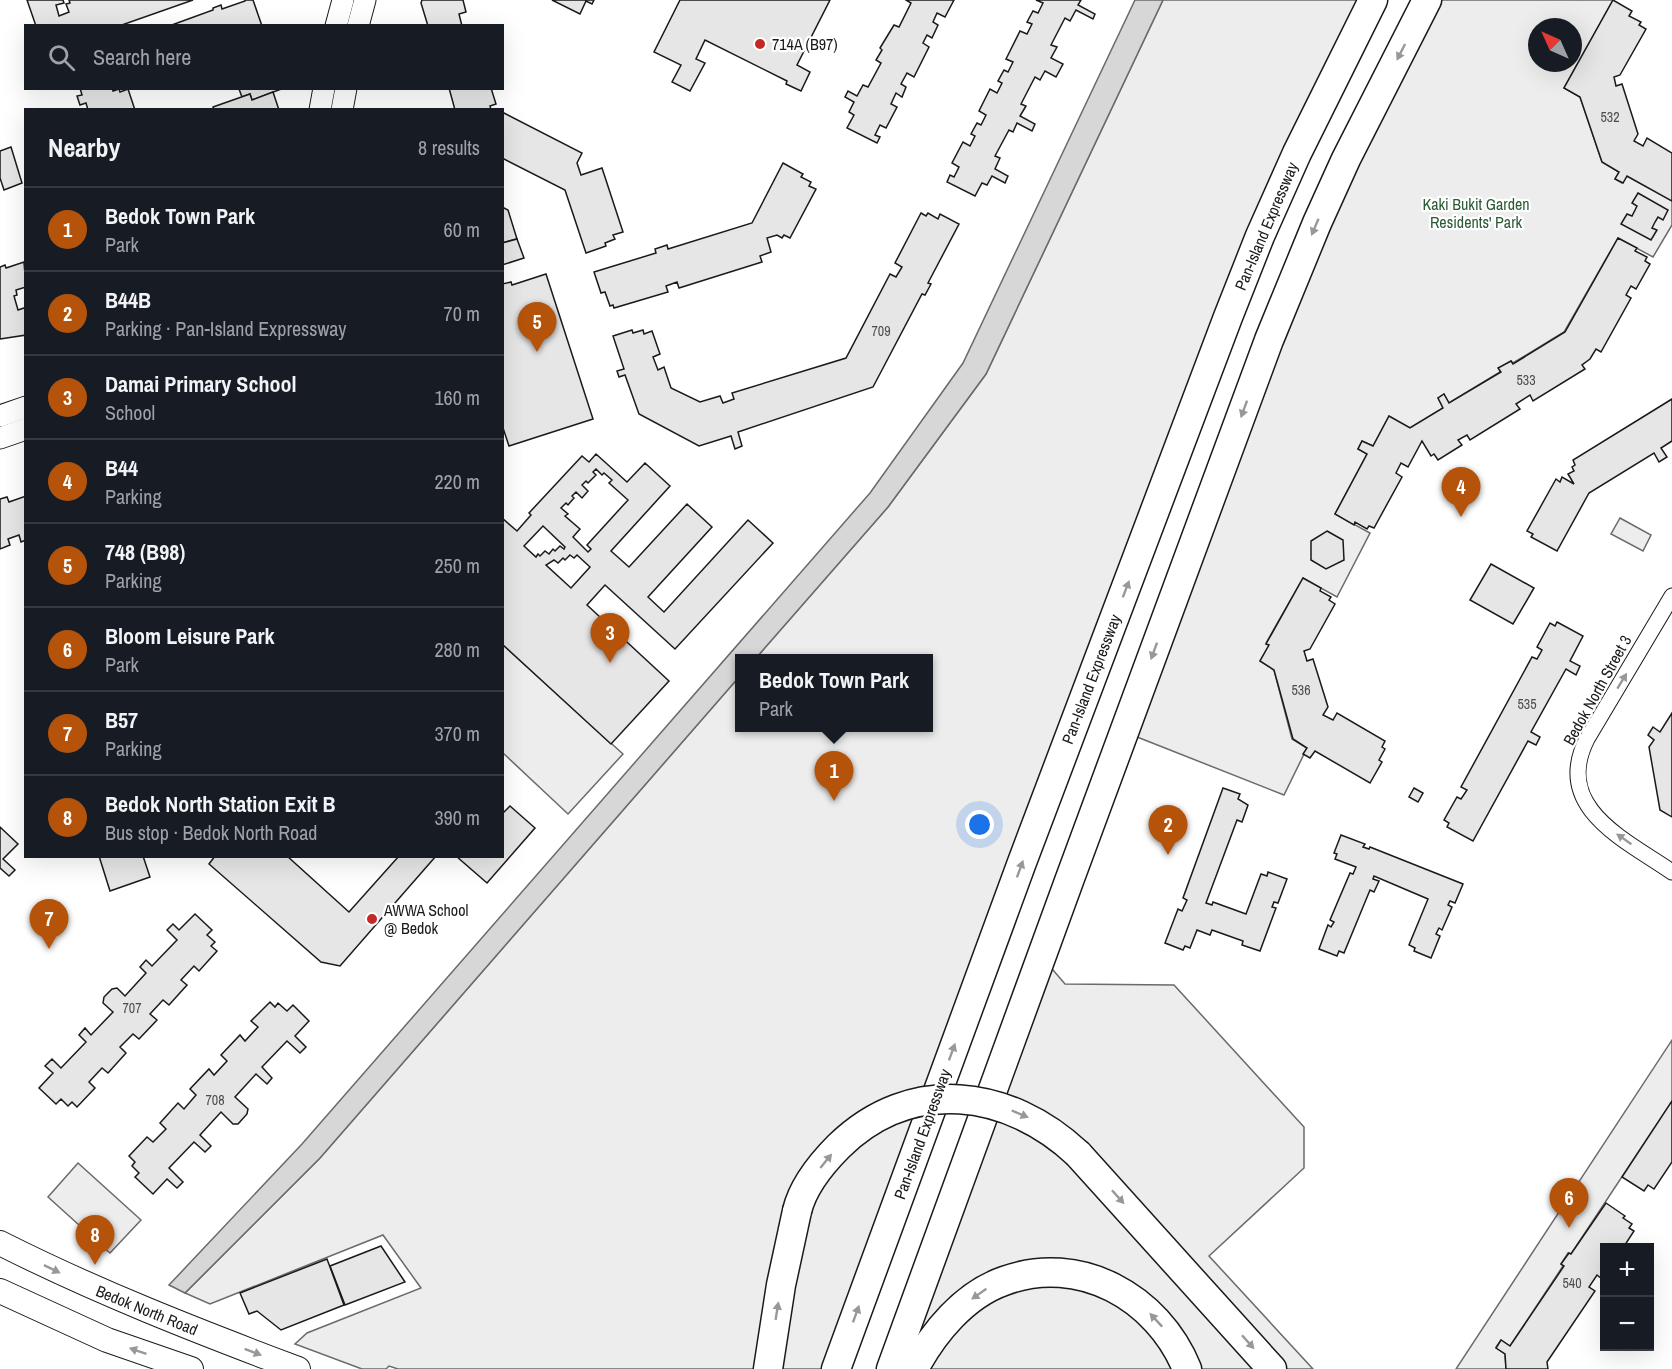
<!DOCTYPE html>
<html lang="en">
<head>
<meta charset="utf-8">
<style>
  body { margin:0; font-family:"Archivo Narrow",sans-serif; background:#242831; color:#f1f3f6 }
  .controls { position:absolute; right:18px; bottom:18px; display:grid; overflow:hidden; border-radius:0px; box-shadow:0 6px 24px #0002 }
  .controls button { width:54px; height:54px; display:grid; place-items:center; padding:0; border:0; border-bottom:2px solid #363941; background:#171b24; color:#f1f3f6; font:30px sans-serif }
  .compass { position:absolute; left:1528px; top:18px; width:54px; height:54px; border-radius:50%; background:#171b24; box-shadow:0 6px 24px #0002; rotate:315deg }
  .you { position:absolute; left:980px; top:825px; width:21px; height:21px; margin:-15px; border:4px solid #fff; border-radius:50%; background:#1a73e8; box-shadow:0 0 0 9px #1a73e833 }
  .badge { display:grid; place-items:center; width:39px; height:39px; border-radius:50%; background:#b45309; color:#fff; font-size:20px; font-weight:700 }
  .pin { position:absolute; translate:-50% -50px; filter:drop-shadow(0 2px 3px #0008) }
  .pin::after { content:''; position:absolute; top:32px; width:21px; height:18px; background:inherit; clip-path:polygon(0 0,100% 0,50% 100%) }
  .popup { position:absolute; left:735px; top:654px; width:198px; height:78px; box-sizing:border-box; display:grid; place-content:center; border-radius:0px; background:#171b24; filter:drop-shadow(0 2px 4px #0005); font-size:20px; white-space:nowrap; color:#9ea1a6 }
  .popup b { font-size:22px; color:#f1f3f6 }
  .popup::after { content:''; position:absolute; left:50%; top:100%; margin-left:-12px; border:12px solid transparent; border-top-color:#171b24 }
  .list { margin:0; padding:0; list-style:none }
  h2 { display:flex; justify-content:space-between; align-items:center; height:78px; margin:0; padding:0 24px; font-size:26px }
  h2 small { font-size:20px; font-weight:400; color:#9ea1a6 }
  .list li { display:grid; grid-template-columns:39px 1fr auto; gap:18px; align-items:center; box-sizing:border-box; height:84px; padding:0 24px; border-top:2px solid #363941 }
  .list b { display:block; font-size:22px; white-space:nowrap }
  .list p { margin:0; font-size:20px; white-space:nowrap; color:#9ea1a6 }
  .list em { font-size:20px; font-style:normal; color:#9ea1a6 }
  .icon { flex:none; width:33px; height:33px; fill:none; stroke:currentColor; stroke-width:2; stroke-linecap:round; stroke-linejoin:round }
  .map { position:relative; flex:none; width:1672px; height:1369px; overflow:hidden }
  .search { position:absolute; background:#171b24; box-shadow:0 6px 24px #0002; left:24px; top:24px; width:480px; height:66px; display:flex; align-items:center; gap:15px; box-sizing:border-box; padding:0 21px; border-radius:0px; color:#9ea1a6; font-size:22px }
  .panel { position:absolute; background:#171b24; box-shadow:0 6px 24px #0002; left:24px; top:108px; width:480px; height:750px; border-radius:0px }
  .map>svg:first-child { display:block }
  .green { fill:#ededed; stroke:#6a6a6a; stroke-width:1.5; fill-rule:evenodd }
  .water { fill:#d7d7d7; stroke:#6a6a6a; stroke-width:1.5 }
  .building { fill:#e6e6e6; stroke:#1a1a1a; stroke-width:1.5; fill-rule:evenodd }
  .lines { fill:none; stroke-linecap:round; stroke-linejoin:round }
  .minor-casing { stroke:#1a1a1a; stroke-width:17 }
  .secondary-casing { stroke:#1a1a1a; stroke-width:23 }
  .primary-casing { stroke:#1a1a1a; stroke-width:26 }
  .motorway-casing { stroke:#1a1a1a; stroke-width:31 }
  .minor { stroke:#fff; stroke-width:15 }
  .secondary { stroke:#fff; stroke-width:21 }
  .primary { stroke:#fff; stroke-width:24 }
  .motorway { stroke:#fff; stroke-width:28 }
  .motorway-bridge-casing { stroke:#1a1a1a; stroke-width:31; stroke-linecap:butt }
  .motorway-bridge { stroke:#fff; stroke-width:28 }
  .oneway { fill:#989898 }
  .poi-dot { fill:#c62828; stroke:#fff; stroke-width:2 }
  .labels { text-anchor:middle; stroke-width:4.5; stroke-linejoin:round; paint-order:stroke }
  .number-label { font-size:14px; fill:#4d4d4d }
  .poi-label { font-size:16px; fill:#1a1a1a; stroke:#fff; text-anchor:start }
  .park-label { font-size:16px; fill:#2b5a34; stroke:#fff }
  .street-label { font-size:16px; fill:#1a1a1a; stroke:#fff }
</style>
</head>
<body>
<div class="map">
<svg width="1672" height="1369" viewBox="0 0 1672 1369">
  <rect width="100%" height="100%" fill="#fff"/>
  <!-- green -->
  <g class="green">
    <path d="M1163,0h198l-435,1095 -96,50 -69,224h-363l-9,-3 -3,3h-24l-67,-25 12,-11 114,-45 -38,-53 -173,69 -25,-11 135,-135 419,-481 1,51h188v-70h-172l132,-151 98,-133z"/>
    <path d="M1433,0h180l-49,88 16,9 22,65 17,10 -4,7 7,4 5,-7 45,25v24l-19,32 -35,-19 -54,94 -51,31 -2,-2 -12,7 1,4 -51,31 -5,-9 -6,4 5,10 -33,20 -21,-12 -16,30 -11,-5 -4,8 9,5 -32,60 35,19 -33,64 -34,-19 -37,65 3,2 -9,16 14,9 18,69 15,9 -23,47 -157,-62 149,-392zM1537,27h36v36h-36z"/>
    <path d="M1620,518l31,17 -8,16 -32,-17z"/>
    <path d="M502,644l121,110 -55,60 -65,-61z"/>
    <path d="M1041,956l24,28 109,1 130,142v41l-95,88 104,113h-422z"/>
    <path d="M1672,1040v61l-101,153 -3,-1 -7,11 2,2 -53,80 -9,-6 -5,7 9,7 1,15h-50z"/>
    <path d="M933,1104l-97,265h-68l13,-84 49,-130z"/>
    <path d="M78,1163l63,57 -31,33 -62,-56z"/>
  </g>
  <!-- water -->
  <path class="water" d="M1135,0h28l-177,374 -98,133 -132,151h-16l-1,19 -419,481 -135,135 -16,-8 133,-141 568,-651 93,-130z"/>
  <!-- building -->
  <g class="building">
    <path d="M27,0h36l1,3 -8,2 3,11 10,-4 -3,-8 4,-1 -1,-3h124l-74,26h-83z"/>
    <path d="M245,0h8l9,26h-93l44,-16v-2l8,-3 1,4 23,-8z"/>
    <path d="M422,0h41l3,12 -7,2 3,12h-34l-7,-23z"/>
    <path d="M552,0h42l-2,4 -6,-3 -6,13z"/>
    <path d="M680,0h150l-33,65 13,7 -9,19 -15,-7 1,-3 -82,-41 -9,19 9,4 -15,28 -18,-9 9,-17 -27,-13z"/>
    <path d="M906,0h48l-9,17 -8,-4 -4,9 5,3 -6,13 -5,-3 -4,8 6,4 -15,30 -7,-4 -6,11 5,3 -4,10 -6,-4 -5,11 6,3 -11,21 -6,-3 -5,10 5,2 -3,6 -30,-15 7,-13 -5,-3 5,-10 -9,-5 3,-6 9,5 6,-11 5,2 13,-24 -5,-3 6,-10 -2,-2 14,-23 5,2 12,-24z"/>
    <path d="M1036,0h45l-3,5 17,9 -2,5 -17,-9 -6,11 -5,-3 -14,27 6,2 -6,11 12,6 -7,13 -11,-6 -5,9 -5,-3 -14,27 5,2 -6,10 15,8 -3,7 -15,-8 -4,9 -4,-2 -14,26 5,2 -5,11 13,7 -3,7 -13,-7 -5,9 -5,-2 -7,13 -28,-14 3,-7 4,2 5,-10 -7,-4 11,-21 7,4 5,-10 -4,-2 6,-11 4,2 5,-10 -7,-4 11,-22 7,4 5,-10 -4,-2 6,-11 4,2 5,-10 -7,-3 14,-28 7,3 5,-10 -5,-2 6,-11 5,2 5,-10z"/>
    <path d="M1613,0l19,11 -3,5 12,6 -2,3 7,4 -26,46 -6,2 2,9 6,-2 16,50 -4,7 9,5 4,-8 25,15v48l-45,-25 -4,7 -8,-4 4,-7 -17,-10 -22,-65 -16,-9z"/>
    <path d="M80,88h32l1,3 6,-2 1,3 8,-3 7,21h-47l-2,-7 -6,2 -3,-9 5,-1z"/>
    <path d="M236,88h48l-32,12 -2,-6 -8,3 -3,-8z"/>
    <path d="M449,88h42l5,16 -6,2 1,4h-36z"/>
    <path d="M273,92l6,18h-65l-1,-3 37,-13 2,6z"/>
    <path d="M502,112l80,41 -5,10 4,12 21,-7 21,64 -10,3 2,4 -10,4 1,3 -20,7 -21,-63 -63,-32z"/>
    <path d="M11,147l11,36 -18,7 -4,-12v-27z"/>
    <path d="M783,163l20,11 -2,3 10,5 -2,4 7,3 -26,49 -6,-3 -2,3 -5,-3 -10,3 4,14 -11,4 2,6 -83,26 -2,-6 -11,4 2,6 -54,16 -1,-3 -3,1 -5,-14 -4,1 -7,-21 62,-19 -1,-4 12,-4 1,4 84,-26z"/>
    <path d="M1638,193l30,17 -5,10 -5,-3 -3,5 -3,6 5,2 -6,10 -30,-16 6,-10 5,2 5,-10 -5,-3z"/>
    <path d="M502,207l6,3 9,29 -15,4z"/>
    <path d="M921,213l5,3 2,-3 10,6 2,-5 19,10 -31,59 3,1 -6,11 -3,-1 -49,93 -135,45 4,14 -7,3 -4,-13 -32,10 -60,-32 -14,-39 -6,2 -2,-6 7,-2 -11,-33 19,-6 1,3 10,-3 1,4 8,-3 8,23 -7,3 5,13 6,-3 7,21 29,14 20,-6 3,7 11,-4 -2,-6 114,-35 44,-84 6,3 6,-10 -7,-4z"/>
    <path d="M1618,238l19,10 -2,3 12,6 -2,4 5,3 -14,25 -5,-3 -5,9 5,3 -30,54 -5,-3 -6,10 -8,6 3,4 -52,32 -3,-6 -14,9 4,5 -50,31 -3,-5 -9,5 4,5 -24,15 -4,-6 -3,2 -9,-15 -14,26 -7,-4 -5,10 6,4 -28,51 -5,-2 -2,3 -12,-7 -1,3 -19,-11 32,-60 -9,-5 4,-8 11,5 16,-30 21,12 33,-20 -5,-10 6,-4 5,9 52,-31 -3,-4 13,-7 2,3 52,-32z"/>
    <path d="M517,239l7,19 -22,7v-22z"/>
    <path d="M24,262l2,25 -10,3 1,5 -3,1 4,14 6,-2 2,3v24l-26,4v-72l5,-2 1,3z"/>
    <path d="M546,274l47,145 -84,27 -7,-21v-141l9,-2 1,3z"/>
    <path d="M1672,399v42l-11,7 6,9 -8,5 -5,-9 -65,40 -32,58 -26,-14 2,-3 -6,-3 29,-52 4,3 2,-5 12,7 -6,-10 6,-3 -2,-4 3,-2 -2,-5z"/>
    <path d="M596,454l31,28 18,-19 25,23 -59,65 18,16 58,-63 25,23 -64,70 16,15 84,-92 25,23 -98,106 -70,-64 -18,20 82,76 -58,63 -109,-100v-126l15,13 14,-16 -2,-2 53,-57 7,6zM596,469l6,6 2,-2 8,7 -3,3 19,17 -41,45 4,4 -3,3 -15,-15 7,-8 -15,-13 3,-2 -7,-6 5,-5 2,2 6,-7 -2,-2 4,-4 6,6 6,-7 -6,-6 4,-4 2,2 8,-8 -3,-3zM543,526l22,21 -1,2 -4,-3 -5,5 -2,-2 -4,5 -4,-3 -5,5 -2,-2 -2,3 -12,-11zM570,555l4,3 3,-3 13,12 -19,21 -25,-23 8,-5 4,3 5,-5 2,2z"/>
    <path d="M26,496v44l-5,2 -2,-7 -11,4 2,6 -10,4v-50l7,-2 2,5z"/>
    <path d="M1327,531l16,9 1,20 -18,9 -15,-9v-19z"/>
    <path d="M1491,564l43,24 -21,36 -43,-24z"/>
    <path d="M1303,578l18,10 -1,3 11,6 -2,3 6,4 -25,45 -6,2 3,10 6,-2 15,48 -5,8 10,5 4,-7 48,28 -3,6 3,2 -6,11 3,2 -12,21 -55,-32 -5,7 -7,-4 4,-6 -14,-9 -19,-69 -14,-9 9,-16 -3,-1z"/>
    <path d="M1557,622l26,14 -13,25 10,5 -4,9 -10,-6 -35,63 9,5 -4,8 -8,-4 -55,100 -26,-14 2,-4 -5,-3 13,-23 4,2 6,-9 -6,-3 71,-130 5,2 5,-9 -5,-3 13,-24 5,3z"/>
    <path d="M1672,713v104l-12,-7 -11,-63 5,-7 -6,-5 5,-8 7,5z"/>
    <path d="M1223,788l17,6 -2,5 10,6 -6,17 -5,-2 -31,83 6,2 1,-3 33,12 15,-40 6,2 1,-4 19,7 -9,24 -4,-1 -2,5 4,1 -16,43 -18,-6 1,-4 -31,-11 -2,5 -13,-5 -7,18 -5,-2 -2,4 -18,-7 13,-34 4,2 5,-11 -4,-2z"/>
    <path d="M1414,788l9,5 -5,9 -9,-5z"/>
    <path d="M510,806l25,22 -48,55 -31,-27h46v-42z"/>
    <path d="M0,827l18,17 -15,15 12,11 -6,6 -9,-8z"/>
    <path d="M1341,835l24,9 -2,3 6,2 1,-2 93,37 -8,19 -5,-2 -2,4 4,2 -10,23 -3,-2 -3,6 4,2 -9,22 -17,-7 1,-3 -6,-3 19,-46 -54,-23 -1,3 6,2 -5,11 -4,-2 -26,63 -5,-2 -2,5 -18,-7 9,-24 3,2 3,-5 -4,-2 20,-47 3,1 3,-7 -21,-8 2,-5 -3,-1z"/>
    <path d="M99,856h44l7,21 -40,14z"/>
    <path d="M215,856h72l62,56 50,-56h37l-96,110 -19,-4 -112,-98z"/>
    <path d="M195,914l17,16 -5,5 8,7 -4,4 6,5 -18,20 -5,-5 -13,14 6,5 -18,20 -6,-5 -13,14 7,6 -18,19 -6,-5 -13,13 6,6 -18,20 -6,-5 -13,14 6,6 -18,19 -5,-5 -4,4 -7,-7 -5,5 -17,-16 14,-15 -8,-7 7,-7 9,9 25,-26 -7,-7 6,-7 6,7 22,-23 -10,-9 1,-6 8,-8 5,-1 8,8 21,-23 -6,-6 6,-7 6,6 25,-26 -10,-10 6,-6 6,6z"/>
    <path d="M270,1002l5,5 3,-4 9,8 6,-6 16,16 -14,15 11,11 -6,6 -13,-12 -25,26 10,11 -5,6 -11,-10 -21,23 13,12 -1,5 -9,10h-5l-12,-12 -21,23 11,11 -6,6 -11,-10 -25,26 14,14 -6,6 -10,-9 -14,15 -18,-17 4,-4 -7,-7 3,-4 -6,-6 18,-19 6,5 13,-13 -6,-6 18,-20 6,6 12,-14 -6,-6 19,-20 5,6 13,-14 -6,-6 19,-20 5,6 13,-14 -7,-6z"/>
    <path d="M1672,1101v61l-18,27 -6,-4 -4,6 -22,-14z"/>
    <path d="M1606,1203l19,13 -2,2 9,6 -3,4 5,3 -11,17h-19v28l-2,3 -5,-4 -8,12 6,4 -48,71 1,7h-42l-1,-15 -9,-6 5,-8 9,6 54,-80 -3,-2 8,-11 2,1z"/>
    <path d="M381,1246l24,36 -60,23 -15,-39z"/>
    <path d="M327,1259l17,46 -63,25 -24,-19 -8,3 -9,-21z"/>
  </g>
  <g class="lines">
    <!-- minor casing -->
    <g class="minor-casing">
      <path id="minor" d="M1672,596l-85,143c-35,69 39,101 85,133"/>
    </g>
    <!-- secondary casing -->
    <g class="secondary-casing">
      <g id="secondary">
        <path d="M336,26l7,-26"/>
        <path d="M358,26l7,-26"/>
        <path d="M320,110l4,-22"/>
        <path d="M342,110l4,-22"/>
        <path d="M0,416l26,-9"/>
        <path d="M0,438l26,-9"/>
      </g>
    </g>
    <!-- primary casing -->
    <g class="primary-casing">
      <g id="primary">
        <path d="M0,1243c97,49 197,88 298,126"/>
        <path d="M0,1291l107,49 84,29"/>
      </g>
    </g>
    <!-- motorway casing -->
    <g class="motorway-casing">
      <g id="motorway">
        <path d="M1078,1154l194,215"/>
        <path d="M768,1369l13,-84 16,-74"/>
        <path d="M836,1369l185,-504 207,-548 32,-81 37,-83 76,-153"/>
        <path d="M891,1369l178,-488 200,-541 48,-117 29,-64 81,-159"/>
        <path d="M914,1369c19,-36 50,-74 90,-88 75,-28 154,16 183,88"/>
      </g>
    </g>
    <!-- minor -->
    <use href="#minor" class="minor"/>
    <!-- secondary -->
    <use href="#secondary" class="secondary"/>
    <!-- primary -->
    <use href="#primary" class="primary"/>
    <!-- motorway -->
    <use href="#motorway" class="motorway"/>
    <!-- motorway-bridge casing -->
    <g class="motorway-bridge-casing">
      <path id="motorway-bridge" d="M797,1211c6,-25 24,-47 42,-65 72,-70 170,-57 239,8"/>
    </g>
    <!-- motorway-bridge -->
    <use href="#motorway-bridge" class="motorway-bridge"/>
  </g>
  <!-- one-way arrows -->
  <defs><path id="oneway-solid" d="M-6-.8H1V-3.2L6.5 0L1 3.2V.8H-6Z" transform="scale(1.5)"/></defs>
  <g class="oneway">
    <use href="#oneway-solid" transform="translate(1401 52) rotate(117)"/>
    <use href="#oneway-solid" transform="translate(1315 227) rotate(113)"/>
    <use href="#oneway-solid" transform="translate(1244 409) rotate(110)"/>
    <use href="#oneway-solid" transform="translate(1126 589) rotate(-69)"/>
    <use href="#oneway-solid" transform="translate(1154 651) rotate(110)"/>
    <use href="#oneway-solid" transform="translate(1622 681) rotate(-59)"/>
    <use href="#oneway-solid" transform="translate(1624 839) rotate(-145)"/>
    <use href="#oneway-solid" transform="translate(1020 869) rotate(-70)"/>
    <use href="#oneway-solid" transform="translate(952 1052) rotate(-70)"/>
    <use href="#oneway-solid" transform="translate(1020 1114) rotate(23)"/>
    <use href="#oneway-solid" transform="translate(826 1161) rotate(-51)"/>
    <use href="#oneway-solid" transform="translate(1118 1197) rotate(48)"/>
    <use href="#oneway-solid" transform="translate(52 1269) rotate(26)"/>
    <use href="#oneway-solid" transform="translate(979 1294) rotate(145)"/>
    <use href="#oneway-solid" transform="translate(777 1311) rotate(-81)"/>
    <use href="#oneway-solid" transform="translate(856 1314) rotate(-70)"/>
    <use href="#oneway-solid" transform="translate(1156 1320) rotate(-133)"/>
    <use href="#oneway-solid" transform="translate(1248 1342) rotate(48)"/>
    <use href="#oneway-solid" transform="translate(138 1351) rotate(-161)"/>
    <use href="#oneway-solid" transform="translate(253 1352) rotate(21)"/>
  </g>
  <!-- markers -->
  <g class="poi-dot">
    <circle cx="760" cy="44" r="6"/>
    <circle cx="372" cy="919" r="6"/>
  </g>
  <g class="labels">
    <!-- number labels -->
    <g class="number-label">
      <text x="1610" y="122">532</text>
      <text x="881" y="336">709</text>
      <text x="1526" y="385">533</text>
      <text x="1301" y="695">536</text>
      <text x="1527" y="709">535</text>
      <text x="132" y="1013">707</text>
      <text x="215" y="1105">708</text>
      <text x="1572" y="1288">540</text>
    </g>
    <!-- poi labels -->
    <g class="poi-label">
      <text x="772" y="50">714A (B97)</text>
      <text x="384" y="916">AWWA School<tspan x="384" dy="18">@ Bedok</tspan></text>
    </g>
    <!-- park labels -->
    <g class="park-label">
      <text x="1476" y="210">Kaki Bukit Garden<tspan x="1476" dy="18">Residents' Park</tspan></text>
    </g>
    <!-- street labels -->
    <g class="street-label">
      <text transform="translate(1266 226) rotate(-67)" y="6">Pan-Island Expressway</text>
      <text transform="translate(1091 679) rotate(-69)" y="6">Pan-Island Expressway</text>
      <text transform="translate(1597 690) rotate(-61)" y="6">Bedok North Street 3</text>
      <text transform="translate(922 1134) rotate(-70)" y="6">Pan-Island Expressway</text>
      <text transform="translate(147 1310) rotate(22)" y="6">Bedok North Road</text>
    </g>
  </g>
</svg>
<div class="controls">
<button>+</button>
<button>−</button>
</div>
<svg class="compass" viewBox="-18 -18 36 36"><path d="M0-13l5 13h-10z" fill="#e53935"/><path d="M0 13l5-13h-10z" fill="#9ea1a6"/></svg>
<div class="you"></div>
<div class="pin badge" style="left:834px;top:801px">1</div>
<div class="popup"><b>Bedok Town Park</b>Park</div>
<div class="pin badge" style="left:1168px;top:855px">2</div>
<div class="pin badge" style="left:610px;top:663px">3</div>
<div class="pin badge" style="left:1461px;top:517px">4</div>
<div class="pin badge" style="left:537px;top:352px">5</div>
<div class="pin badge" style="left:1569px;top:1228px">6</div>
<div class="pin badge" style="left:49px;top:949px">7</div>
<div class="pin badge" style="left:95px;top:1265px">8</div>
<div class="search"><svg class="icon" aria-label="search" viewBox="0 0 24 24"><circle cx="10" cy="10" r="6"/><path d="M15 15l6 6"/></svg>Search here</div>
<section class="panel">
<h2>Nearby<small>8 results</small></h2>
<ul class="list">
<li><span class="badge">1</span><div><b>Bedok Town Park</b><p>Park</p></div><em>60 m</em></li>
<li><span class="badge">2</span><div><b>B44B</b><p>Parking · Pan-Island Expressway</p></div><em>70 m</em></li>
<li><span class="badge">3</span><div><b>Damai Primary School</b><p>School</p></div><em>160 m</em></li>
<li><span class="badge">4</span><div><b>B44</b><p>Parking</p></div><em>220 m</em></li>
<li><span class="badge">5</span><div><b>748 (B98)</b><p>Parking</p></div><em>250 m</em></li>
<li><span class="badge">6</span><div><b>Bloom Leisure Park</b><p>Park</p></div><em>280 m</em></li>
<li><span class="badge">7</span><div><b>B57</b><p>Parking</p></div><em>370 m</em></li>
<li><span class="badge">8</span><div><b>Bedok North Station Exit B</b><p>Bus stop · Bedok North Road</p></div><em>390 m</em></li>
</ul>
</section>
</div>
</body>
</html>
